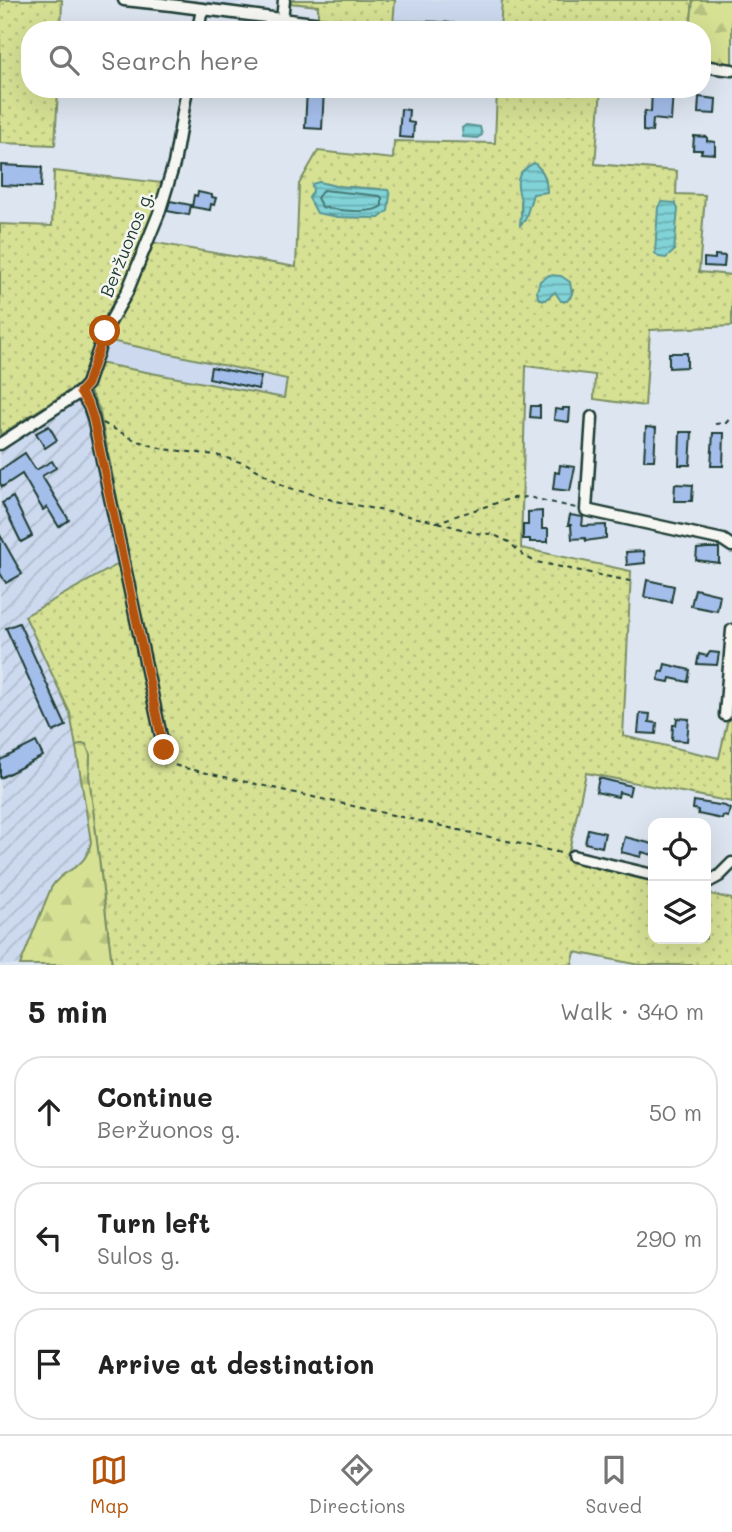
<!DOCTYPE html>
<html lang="en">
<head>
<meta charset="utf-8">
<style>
  body { margin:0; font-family:Mali,sans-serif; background:#f6f6f6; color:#222 }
  .controls { position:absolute; right:21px; bottom:21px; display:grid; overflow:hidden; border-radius:14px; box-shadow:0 7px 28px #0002 }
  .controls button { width:63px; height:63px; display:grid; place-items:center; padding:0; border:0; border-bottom:2px solid #e0e0e0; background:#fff; color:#222; font:35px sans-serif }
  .stop { position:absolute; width:21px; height:21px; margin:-16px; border:5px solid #b45309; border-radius:50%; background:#fff }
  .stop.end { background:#b45309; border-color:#fff; box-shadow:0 2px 7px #0008 }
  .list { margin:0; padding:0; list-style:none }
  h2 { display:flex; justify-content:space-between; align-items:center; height:91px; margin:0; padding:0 28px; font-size:30px }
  h2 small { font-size:23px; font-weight:400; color:#767676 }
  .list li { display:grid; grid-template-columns:46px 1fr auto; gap:21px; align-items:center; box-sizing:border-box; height:112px; margin:0 14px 14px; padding:0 14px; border:2px solid #e0e0e0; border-radius:28px }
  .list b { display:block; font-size:26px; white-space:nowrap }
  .list p { margin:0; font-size:23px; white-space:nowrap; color:#767676 }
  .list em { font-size:23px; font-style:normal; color:#767676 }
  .icon { flex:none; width:38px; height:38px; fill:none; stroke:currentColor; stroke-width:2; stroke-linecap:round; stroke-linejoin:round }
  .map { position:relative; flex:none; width:732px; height:965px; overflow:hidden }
  .search { position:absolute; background:#fff; box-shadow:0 7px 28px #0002; left:21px; right:21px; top:21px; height:77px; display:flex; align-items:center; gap:18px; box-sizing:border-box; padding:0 24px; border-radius:28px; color:#767676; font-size:26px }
  .sheet { height:469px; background:#fff }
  nav { display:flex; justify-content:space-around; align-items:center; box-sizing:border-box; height:98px; border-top:2px solid #e0e0e0; background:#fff; font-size:19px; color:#767676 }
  nav a { display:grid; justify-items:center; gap:4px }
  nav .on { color:#b45309 }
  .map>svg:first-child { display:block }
  .built { fill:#ccd9ee }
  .industrial { fill:url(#industrial-furrows) }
  .grass { fill:url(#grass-dots); stroke:#7a8f64; stroke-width:2; fill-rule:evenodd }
  .forest { fill:url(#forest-firs); stroke:#7a8f64; stroke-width:2 }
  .water { fill:url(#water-rules); stroke:#5a9796; stroke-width:2 }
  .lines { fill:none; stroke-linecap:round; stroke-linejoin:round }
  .shore { stroke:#467975; stroke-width:2 }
  .building { fill:#a4beeb; stroke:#1f3d34; stroke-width:2 }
  .minor-casing { stroke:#1f3d34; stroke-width:15 }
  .path { stroke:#1f3d34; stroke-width:2; stroke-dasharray:5 5; stroke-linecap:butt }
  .minor { stroke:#f6f6f2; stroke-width:10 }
  .route { stroke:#b45309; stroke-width:9 }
  .labels { text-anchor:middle; stroke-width:5; stroke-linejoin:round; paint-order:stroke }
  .street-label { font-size:18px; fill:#1f3d34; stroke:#f6f6f2 }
</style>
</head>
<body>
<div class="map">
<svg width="732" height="965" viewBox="0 0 732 965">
  <defs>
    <pattern id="industrial-furrows" width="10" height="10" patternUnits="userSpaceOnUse" patternTransform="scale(1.75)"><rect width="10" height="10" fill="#ccd9ee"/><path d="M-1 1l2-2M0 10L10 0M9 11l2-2" fill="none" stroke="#afbbcd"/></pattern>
    <pattern id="grass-dots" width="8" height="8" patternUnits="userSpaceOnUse" patternTransform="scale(1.75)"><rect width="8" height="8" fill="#d6e194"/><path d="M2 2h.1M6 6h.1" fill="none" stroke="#b7c280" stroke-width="1.8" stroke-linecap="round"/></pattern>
    <pattern id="forest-firs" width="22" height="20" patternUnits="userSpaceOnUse" patternTransform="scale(1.75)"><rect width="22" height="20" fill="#d6e194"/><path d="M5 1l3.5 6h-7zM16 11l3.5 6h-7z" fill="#b7c280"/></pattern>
    <pattern id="water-rules" width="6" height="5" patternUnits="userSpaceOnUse" patternTransform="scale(1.75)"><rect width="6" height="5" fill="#81d3d7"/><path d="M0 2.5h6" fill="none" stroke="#69acaf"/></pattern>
  </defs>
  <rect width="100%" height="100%" fill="#dde5f0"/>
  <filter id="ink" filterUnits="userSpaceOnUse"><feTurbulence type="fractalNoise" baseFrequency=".0143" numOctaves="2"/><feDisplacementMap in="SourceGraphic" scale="14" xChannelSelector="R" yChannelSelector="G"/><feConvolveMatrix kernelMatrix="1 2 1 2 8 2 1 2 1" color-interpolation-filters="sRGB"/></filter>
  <g filter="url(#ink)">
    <!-- built -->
    <g class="built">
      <path d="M205,0h46l-24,6 -22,-2z"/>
      <path d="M395,0h107l-2,30h-28l-47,-7 -32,2z"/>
      <path d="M106,340l181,38 -2,20 -187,-35z"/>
    </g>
    <!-- industrial -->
    <path class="industrial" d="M82,382l6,6 11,20 30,150 -104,58 45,97 21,129 -7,19 -7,6 -19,9 -38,89h-20v-530z"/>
    <!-- grass -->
    <g class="grass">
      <path d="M0,0h62l-1,30h-31v59h28l-3,56 -55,-2z"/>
      <path d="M290,0h105l-2,25 -75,-5v-14l-28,-3z"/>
      <path d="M502,0h191l-3,30h-190z"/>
      <path d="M497,89h104l-6,75 82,7 -1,23 29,1 -6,77 33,3v51l-82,4 -5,76 -51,-7 1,-24 -69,-9 -5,182 110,23 -8,165 96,22 11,-48 2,-27v119l-146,-29 -19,87 86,20v59h53v-46l26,6v66h-93l-64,-13 -3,13h-460l-23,-189 1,-21 -10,-11 -4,3 -6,-34 -45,-97 104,-58 -30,-150 -11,-20 10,-25 186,35 3,-19 -181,-39 45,-98 145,25 3,-83 19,-33 75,8 1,-18 101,2zM534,163c11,9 12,15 13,29l-14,1 -8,27 -4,4v-22zM319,182l16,4 45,3 -1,29 -41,-1 -29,-19zM573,290l-3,8 -6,4 -9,-10 -10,8 -5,-1 -3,-8z"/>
      <path d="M54,171l109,12 -19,58 -62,141 -82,53v-211l52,2z"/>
    </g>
    <!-- forest -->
    <g class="forest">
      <path d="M693,0h39v65l-30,-4v-31h-12z"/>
      <path d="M80,744h6l4,11 -1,21 23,189h-92l31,-77c13,-22 34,-16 40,-46l-15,-95z"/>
    </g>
    <!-- water -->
    <g class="water">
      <path d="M466,125l14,2 2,8 -5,3 -14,-1 -1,-9z"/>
      <path d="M534,163c11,9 12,16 13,29l-14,2 -8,26 -5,5c0,-7 3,-17 1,-24 -5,-18 -7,-28 13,-38z"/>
      <path d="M319,182l16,4 53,4 2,5 -2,16 -9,7 -41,-1 -21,-4 -8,-15 4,-7 -1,-7z"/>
      <path d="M662,202l13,1 3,6 -4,42 -8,7 -7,-1 -4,-4 3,-46z"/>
      <path d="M549,275l12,1 9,6 2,12 -5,7h-6l-6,-9 -10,8 -7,-2 -1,-7 3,-10z"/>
    </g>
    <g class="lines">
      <!-- shore -->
      <path class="shore" d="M323,190l57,6 2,2v8c-10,9 -47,4 -60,1l-5,-9z"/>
    </g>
    <!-- building -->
    <g class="building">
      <path d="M307,89h17l-2,40 -17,-1z"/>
      <path d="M652,89l21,1 -2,31 -18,-2 -1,13 -9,-1v-13l2,-7 6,1z"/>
      <path d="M699,97l17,2 -1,15 -17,-1z"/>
      <path d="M401,109l8,1 -1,12 6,1 -1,15 -14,-1z"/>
      <path d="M694,136l13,1v4l8,1v12l-14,-1 1,-3h-9z"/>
      <path d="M1,165l41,2 -1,20 -40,-2z"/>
      <path d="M198,192l14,3v2l4,1 -2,7 -3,-1 -1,6 -18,-3 2,-12 3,1z"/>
      <path d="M170,201l21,4 -2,10 -22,-4z"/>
      <path d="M715,255l10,1 -1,11 -20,-1v-8l11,1z"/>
      <path d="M669,353h18v14l-18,1z"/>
      <path d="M211,367l50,10 -3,12 -49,-11z"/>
      <path d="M531,406h9v12l-10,-1z"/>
      <path d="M563,408h7l-1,14 -15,-2 1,-11 8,1z"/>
      <path d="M49,426l8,14 -12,8 -9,-15z"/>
      <path d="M646,427l10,1 -2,32h-10z"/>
      <path d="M680,432h12l-2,33h-11z"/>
      <path d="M713,433h11l-1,33h-12z"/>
      <path d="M25,453l11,17 16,-9 4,7 -14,8 27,44 -10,7 -12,-20 -4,3 -21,-36 -20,13 -2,-4v-13z"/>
      <path d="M560,465l15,2 -5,24 -17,-2 2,-17 4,1z"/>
      <path d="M675,484l18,1 -1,16h-18z"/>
      <path d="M13,497l19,39 -11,6 -19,-39z"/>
      <path d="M542,511v18h6v13h-18v-3h-7v-14h5v-13z"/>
      <path d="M570,515l13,2 -1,9 24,-1v13l-20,3 -1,-3 -13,1 -1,-14h-3z"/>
      <path d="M0,535l22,39 -16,9 -6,-10z"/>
      <path d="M707,548h12v15l-23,-3 1,-11z"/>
      <path d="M644,551l1,12 -18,2 -1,-13z"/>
      <path d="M647,580l27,6 -3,16 -27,-5z"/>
      <path d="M695,589l25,6 -3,16 -26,-5z"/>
      <path d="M19,623l47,103 -13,6 -47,-104z"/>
      <path d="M710,652l9,1 -2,12 -20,-1 2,-10 8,2z"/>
      <path d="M665,664l25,6 -2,12 -18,-4 -1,4 -11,-2 2,-9 3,1z"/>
      <path d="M640,713l10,1 -1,8 8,1 -1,11 -18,-1z"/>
      <path d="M677,718l12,1 -2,22 -15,-1 1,-15h3z"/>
      <path d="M36,742l7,14 -43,22v-18z"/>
      <path d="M599,778l32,8 -2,9 -10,-3 -1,5 -22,-5z"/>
      <path d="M694,801l31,5 5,3 -2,8 -5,-1 -1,3 -24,-5v-4l-5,-1z"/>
      <path d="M588,829l17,4 -3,14 -17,-4z"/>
      <path d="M625,837l28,7v11l-11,-3 -1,5 -20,-5z"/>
    </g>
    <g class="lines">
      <!-- minor casing -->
      <g class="minor-casing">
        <g id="minor">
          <path d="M124,0c76,7 152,20 228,27 34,3 67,-2 102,3"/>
          <path d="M282,20l2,-20"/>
          <path d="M198,30l4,-21"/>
          <path d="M702,66l30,4"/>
          <path d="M80,392l9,14 4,12 71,332"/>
          <path d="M592,417l-6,93 137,30 9,6"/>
          <path d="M0,444l80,-52 7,-8 18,-53 22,-39 32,-79 15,-49 13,-75"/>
          <path d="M725,715l7,-85"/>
          <path d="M573,856l80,19"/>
          <path d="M706,883l13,-7 13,-13"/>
        </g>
      </g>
      <!-- path -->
      <g class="path">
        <path d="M103,423l32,17 28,9 53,6 31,9 39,23 50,14 101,21 75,-24 16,-1 48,11"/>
        <path d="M715,424l11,-1 6,-7"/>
        <path d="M438,522l36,11 18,1 17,8 15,14 12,6 94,19"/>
        <path d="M167,759l7,6 11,3 380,86"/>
      </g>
      <!-- minor -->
      <use href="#minor" class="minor"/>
    </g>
  </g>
  <g class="lines" filter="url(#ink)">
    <!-- route -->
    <path class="route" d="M105,331l-18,53 -7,8 9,14 4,12 71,332"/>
  </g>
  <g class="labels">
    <!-- street labels -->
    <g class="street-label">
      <text transform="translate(127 244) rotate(-68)" y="6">Beržuonos g.</text>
    </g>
  </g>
</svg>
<div class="controls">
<button><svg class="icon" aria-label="locate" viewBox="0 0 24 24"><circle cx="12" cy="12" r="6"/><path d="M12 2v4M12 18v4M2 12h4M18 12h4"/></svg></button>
<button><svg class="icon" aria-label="layers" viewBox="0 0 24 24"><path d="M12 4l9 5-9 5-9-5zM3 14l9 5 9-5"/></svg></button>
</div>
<div class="stop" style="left:105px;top:331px"></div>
<div class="stop end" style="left:164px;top:750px"></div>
<div class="search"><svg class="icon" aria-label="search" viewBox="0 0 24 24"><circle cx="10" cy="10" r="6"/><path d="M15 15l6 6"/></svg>Search here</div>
</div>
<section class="sheet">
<h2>5 min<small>Walk · 340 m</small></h2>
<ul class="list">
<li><svg class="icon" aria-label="ahead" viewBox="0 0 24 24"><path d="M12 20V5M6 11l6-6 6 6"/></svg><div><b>Continue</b><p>Beržuonos g.</p></div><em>50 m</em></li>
<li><svg class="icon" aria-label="left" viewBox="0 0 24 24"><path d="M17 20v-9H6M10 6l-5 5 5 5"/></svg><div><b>Turn left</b><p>Sulos g.</p></div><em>290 m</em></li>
<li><svg class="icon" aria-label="arrive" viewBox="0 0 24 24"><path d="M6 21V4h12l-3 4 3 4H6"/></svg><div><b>Arrive at destination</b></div></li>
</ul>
</section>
<nav>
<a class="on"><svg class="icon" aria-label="map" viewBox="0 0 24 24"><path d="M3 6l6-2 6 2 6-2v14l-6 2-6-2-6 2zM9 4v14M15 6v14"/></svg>Map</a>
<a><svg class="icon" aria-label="directions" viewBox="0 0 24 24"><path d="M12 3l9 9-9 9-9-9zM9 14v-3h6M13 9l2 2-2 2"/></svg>Directions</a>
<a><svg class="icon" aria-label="saved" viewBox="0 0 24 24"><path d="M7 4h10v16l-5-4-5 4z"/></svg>Saved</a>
</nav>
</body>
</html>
